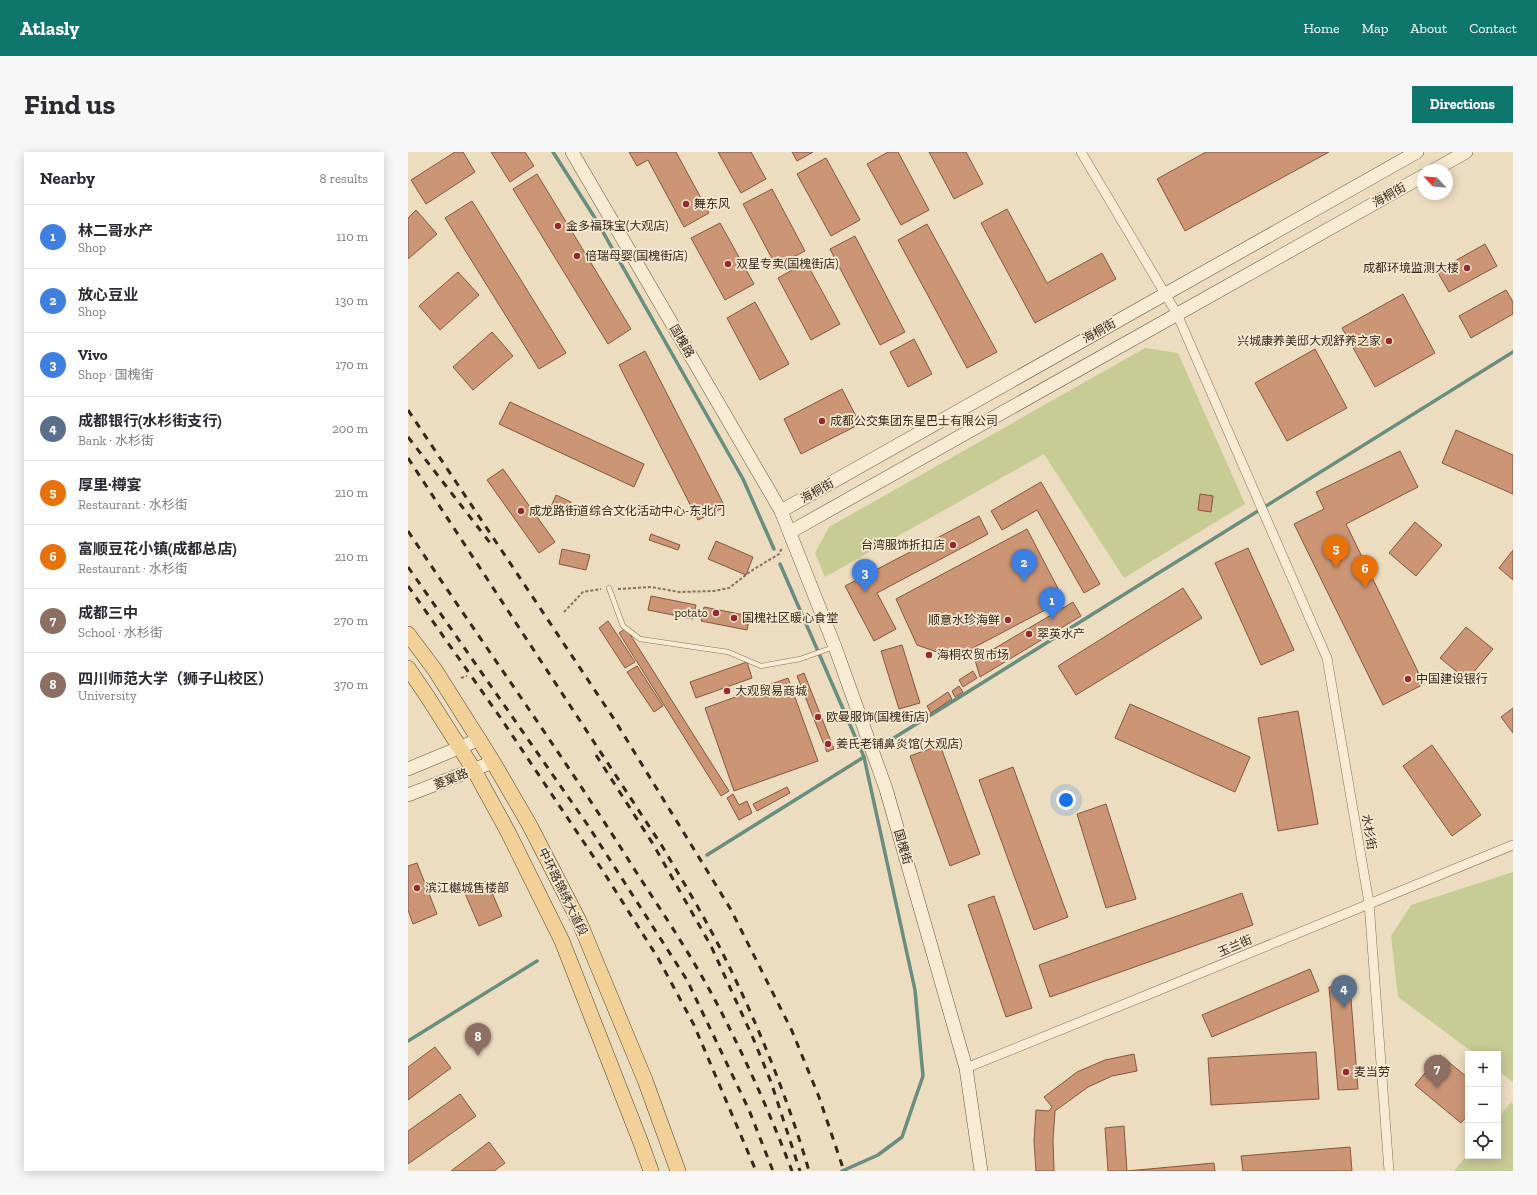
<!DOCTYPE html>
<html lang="en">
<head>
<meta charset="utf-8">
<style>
  body { margin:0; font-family:"Zilla Slab","Noto Sans SC",serif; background:#f7f7f7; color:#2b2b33 }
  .controls { position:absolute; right:12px; bottom:12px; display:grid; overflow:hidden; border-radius:0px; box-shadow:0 2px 10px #0003 }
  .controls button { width:36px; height:36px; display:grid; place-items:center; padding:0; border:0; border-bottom:1px solid #e1e1e2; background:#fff; color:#2b2b33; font:20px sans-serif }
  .compass { position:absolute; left:1009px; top:12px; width:36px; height:36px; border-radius:50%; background:#fff; box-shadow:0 2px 10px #0003; rotate:296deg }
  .you { position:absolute; left:658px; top:648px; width:14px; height:14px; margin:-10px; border:3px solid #fff; border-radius:50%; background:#1a73e8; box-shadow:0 0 0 6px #1a73e833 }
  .badge { display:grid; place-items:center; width:26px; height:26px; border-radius:50%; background:#0f766e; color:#fff; font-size:13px; font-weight:700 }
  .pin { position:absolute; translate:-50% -33px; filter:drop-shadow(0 1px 2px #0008) }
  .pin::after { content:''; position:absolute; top:21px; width:14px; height:12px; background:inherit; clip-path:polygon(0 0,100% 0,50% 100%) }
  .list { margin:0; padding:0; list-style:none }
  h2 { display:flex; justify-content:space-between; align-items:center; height:52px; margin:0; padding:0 16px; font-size:17px }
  h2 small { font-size:13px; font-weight:400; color:#7c7c81 }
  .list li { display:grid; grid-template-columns:26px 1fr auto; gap:12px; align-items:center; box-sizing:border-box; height:64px; padding:0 16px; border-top:1px solid #e1e1e2 }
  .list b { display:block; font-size:15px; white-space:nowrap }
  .list p { margin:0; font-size:13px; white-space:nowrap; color:#7c7c81 }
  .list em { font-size:13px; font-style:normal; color:#7c7c81 }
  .icon { flex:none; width:22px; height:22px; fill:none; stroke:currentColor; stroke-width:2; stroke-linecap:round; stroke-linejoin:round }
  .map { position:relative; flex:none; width:1105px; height:1019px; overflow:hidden; border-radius:0px }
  header { display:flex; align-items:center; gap:24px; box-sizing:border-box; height:56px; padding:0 20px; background:#0f766e; color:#fff }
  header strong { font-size:19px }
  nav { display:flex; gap:22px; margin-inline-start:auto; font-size:14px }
  .intro { display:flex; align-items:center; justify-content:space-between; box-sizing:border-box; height:96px; padding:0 24px }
  h1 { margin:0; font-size:28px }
  .button { padding:10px 18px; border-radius:0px; background:#0f766e; color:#fff; font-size:14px; font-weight:700 }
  main { display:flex; gap:24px; padding:0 24px }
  aside { flex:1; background:#fff; border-radius:0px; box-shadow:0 2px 10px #0003 }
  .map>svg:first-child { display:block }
  .green { fill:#c7cb94 }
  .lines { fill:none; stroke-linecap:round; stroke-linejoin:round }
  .stream { stroke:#6a8d82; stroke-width:3.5 }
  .building { fill:#cb9576; stroke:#84573e }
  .lane-casing { stroke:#866e58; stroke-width:5.5 }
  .street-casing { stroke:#866e58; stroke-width:10 }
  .secondary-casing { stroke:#674f3b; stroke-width:14 }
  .primary-casing { stroke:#533d2d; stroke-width:16 }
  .path { stroke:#866e58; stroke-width:2; stroke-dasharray:3 2; stroke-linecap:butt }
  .lane { stroke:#f8ebd3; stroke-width:4.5 }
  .street { stroke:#f8ebd3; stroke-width:9 }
  .secondary { stroke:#f8ebd3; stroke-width:13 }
  .primary { stroke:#f1d197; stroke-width:15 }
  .rail { stroke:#35271c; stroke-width:3; stroke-dasharray:7 7; stroke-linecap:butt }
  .poi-dot { fill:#94292e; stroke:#f5e8cf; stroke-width:1.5 }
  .labels { text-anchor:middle; stroke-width:3.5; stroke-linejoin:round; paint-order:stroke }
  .street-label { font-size:12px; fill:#35271c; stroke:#f5e8cf }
  .poi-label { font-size:12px; fill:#35271c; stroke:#f5e8cf; text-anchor:start }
</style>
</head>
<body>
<header>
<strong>Atlasly</strong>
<nav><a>Home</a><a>Map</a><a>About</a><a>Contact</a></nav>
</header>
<div class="intro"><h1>Find us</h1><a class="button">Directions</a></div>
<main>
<aside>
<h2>Nearby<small>8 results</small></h2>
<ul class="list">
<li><span class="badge" style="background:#3f7fe0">1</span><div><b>林二哥水产</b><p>Shop</p></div><em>110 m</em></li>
<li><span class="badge" style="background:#3f7fe0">2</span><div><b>放心豆业</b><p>Shop</p></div><em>130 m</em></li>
<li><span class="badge" style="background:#3f7fe0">3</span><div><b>Vivo</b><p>Shop · 国槐街</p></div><em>170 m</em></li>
<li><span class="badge" style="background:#5c6f8a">4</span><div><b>成都银行(水杉街支行)</b><p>Bank · 水杉街</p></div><em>200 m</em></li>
<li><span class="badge" style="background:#e8710a">5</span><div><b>厚里·樽宴</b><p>Restaurant · 水杉街</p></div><em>210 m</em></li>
<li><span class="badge" style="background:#e8710a">6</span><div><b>富顺豆花小镇(成都总店)</b><p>Restaurant · 水杉街</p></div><em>210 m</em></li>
<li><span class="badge" style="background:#8d6e63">7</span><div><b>成都三中</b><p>School · 水杉街</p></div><em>270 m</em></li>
<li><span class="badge" style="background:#8d6e63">8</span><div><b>四川师范大学（狮子山校区）</b><p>University</p></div><em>370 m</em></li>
</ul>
</aside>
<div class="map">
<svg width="1105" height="1019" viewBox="0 0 1105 1019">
  <rect width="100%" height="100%" fill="#edddc0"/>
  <!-- green -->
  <g class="green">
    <path d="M737,196l33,5 67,151 -121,74 -80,-124 -219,123 -10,-24 14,-26z"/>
    <path d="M1105,720v210l-15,-11v-17h-23l-77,-57 -7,-61 20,-31z"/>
    <path d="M1103,950l2,2v67h-59l14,-17v2h30v-38z"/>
  </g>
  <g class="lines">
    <!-- stream -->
    <g class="stream">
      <path d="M145,0l42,66 148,261 31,70"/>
      <path d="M372,412l84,193 51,233 8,86 -21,61 -24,18 -36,16"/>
      <path d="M473,594l632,-394"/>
      <path d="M299,703l157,-98"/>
      <path d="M0,889l129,-80"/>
    </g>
  </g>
  <!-- building -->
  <g class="building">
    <path d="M47,0h8l12,20 -49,32 -15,-24z"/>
    <path d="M83,0h34l9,14 -24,16z"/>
    <path d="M221,0h47l33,61 -25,14 -36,-67 -11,6z"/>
    <path d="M310,0h33l15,27 -25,14z"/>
    <path d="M384,0h21l-16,9z"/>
    <path d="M480,0h10l31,58 -28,15 -34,-61z"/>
    <path d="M521,0h37l17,32 -29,15z"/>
    <path d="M798,0h123l-144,79 -28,-52z"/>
    <path d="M418,6l34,62 -29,16 -34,-62z"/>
    <path d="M129,22l94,155 -23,15 -95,-155z"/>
    <path d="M364,37l33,62 -29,15 -33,-62z"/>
    <path d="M64,49l94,152 -27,16 -94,-151z"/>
    <path d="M599,57l40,74 55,-30 14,26 -81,44 -54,-100z"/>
    <path d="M8,58l21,24 -29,25v-41z"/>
    <path d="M312,71l34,61 -29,16 -34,-62z"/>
    <path d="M519,72l70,128 -30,16 -69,-128z"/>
    <path d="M447,84l50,96 -25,13 -50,-96z"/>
    <path d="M1077,92l12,22 -48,26 -12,-21z"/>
    <path d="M398,110l34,62 -29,16 -33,-62z"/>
    <path d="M50,120l21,23 -39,35 -21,-24z"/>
    <path d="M1098,138l7,12v12l-42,24 -12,-22z"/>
    <path d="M995,142l32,59 -60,34 -33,-59z"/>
    <path d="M347,150l34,62 -29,16 -33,-62z"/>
    <path d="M84,180l21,24 -40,34 -20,-23z"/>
    <path d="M506,187l18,35 -24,13 -18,-35z"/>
    <path d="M907,197l32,59 -60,33 -32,-58z"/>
    <path d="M237,199l80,156 -27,13 -79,-155z"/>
    <path d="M434,237l18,35 -59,30 -17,-35z"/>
    <path d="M102,250l134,62 -10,23 -135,-63z"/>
    <path d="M1048,278l57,25v39l-71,-31z"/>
    <path d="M992,299l18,36 -72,37 78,160 -41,21 -89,-181 30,-15 -8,-17z"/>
    <path d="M95,317l52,73 -16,11 -52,-73z"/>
    <path d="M633,330l59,102 -16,9 -47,-83 -35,20 -11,-19z"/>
    <path d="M792,342l13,2 -2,16 -13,-2z"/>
    <path d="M148,343l15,7 -6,14 -15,-7z"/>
    <path d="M571,364l9,18 -111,59 19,36 -22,12 -29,-55z"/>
    <path d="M1007,370l27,23 -26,31 -27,-23z"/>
    <path d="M619,377l37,71 -110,58 -37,-13 -21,-46z"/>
    <path d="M243,382l29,11 -2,5 -29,-10z"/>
    <path d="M308,389l37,16 -7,18 -38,-16z"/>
    <path d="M840,396l46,102 -33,15 -46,-102z"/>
    <path d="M154,397l28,6 -4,15 -27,-6z"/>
    <path d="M1105,398v30l-14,-12z"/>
    <path d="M775,436l19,30 -126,77 -18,-29z"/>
    <path d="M243,444l45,9 -3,14 -45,-9z"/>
    <path d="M665,450l8,14 -101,61 -5,-17z"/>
    <path d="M296,455l46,9 -3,14 -46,-9z"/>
    <path d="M200,469l27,41 -10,6 -26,-40z"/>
    <path d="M1058,475l27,22 -26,31 -27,-22z"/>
    <path d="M218,476l103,163 -8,5 -102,-163z"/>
    <path d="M494,493l18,58 -21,6 -18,-58z"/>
    <path d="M339,510l5,16 -56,20 -6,-16z"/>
    <path d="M229,514l26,40 -9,6 -27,-40z"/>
    <path d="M565,519l4,7 -14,9 -4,-7z"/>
    <path d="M396,521l30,76 -7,3 -30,-76z"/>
    <path d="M380,526l30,83 -84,30 -29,-83z"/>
    <path d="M551,534l4,6 -8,5 -3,-6z"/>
    <path d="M540,540l4,7 -21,14 -4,-7z"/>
    <path d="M722,552l120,53 -15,35 -120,-54z"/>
    <path d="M1105,556v25l-12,-16z"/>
    <path d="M890,559l20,113 -40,7 -20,-113z"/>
    <path d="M532,593l40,109 -30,12 -40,-110z"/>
    <path d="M1024,593l49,70 -29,21 -49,-70z"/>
    <path d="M605,615l55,150 -34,13 -55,-150z"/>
    <path d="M379,635l3,6 -33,18 -4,-7z"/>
    <path d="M325,642l6,11 8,-4 5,12 -13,7 -12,-22z"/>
    <path d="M698,652l30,95 -30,9 -29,-94z"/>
    <path d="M9,711l20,51 -24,10 -5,-14v-44z"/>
    <path d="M79,729l15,35 -23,10 -15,-35z"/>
    <path d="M834,741l11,32 -203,72 -11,-32z"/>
    <path d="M586,744l38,112 -26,9 -38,-112z"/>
    <path d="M902,817l9,22 -107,46 -10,-22z"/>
    <path d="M942,834l8,103 -20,1 -9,-103z"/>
    <path d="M27,895l16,21 -43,32v-33z"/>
    <path d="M908,900l3,47 -108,6 -3,-47z"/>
    <path d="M726,902l3,17 -25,5 -24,11 -33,24 -2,29 1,31h-18l-2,-30 2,-31 13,1 3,-4 -8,-10 33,-25 28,-12z"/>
    <path d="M1032,903l28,23v37l-7,8 -46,-38z"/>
    <path d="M52,942l16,22 -68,48v-33z"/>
    <path d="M716,974l3,45 87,-8 1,8h-107l-3,-43z"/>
    <path d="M81,990l16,21 -11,8h-43z"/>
    <path d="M942,995l2,24h-109l-2,-15z"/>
  </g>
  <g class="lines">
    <!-- lane casing -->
    <g class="lane-casing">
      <path id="lane" d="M201,436l14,38 17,13 88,13 33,14 39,-7 34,-12"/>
    </g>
    <!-- street casing -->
    <g class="street-casing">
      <g id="street">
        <path d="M673,0l96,162 150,344 42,245 20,268"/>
        <path d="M558,916l181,-73 366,-150"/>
      </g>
    </g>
    <!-- secondary casing -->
    <g class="secondary-casing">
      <g id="secondary">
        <path d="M164,0l209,359 54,136 51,142 80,279 15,103"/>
        <path d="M1026,18l32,-18"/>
        <path d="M373,359l636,-359"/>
        <path d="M382,380l633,-356"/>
        <path d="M0,617l72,-30"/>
        <path d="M0,643l85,-33"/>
      </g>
    </g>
    <!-- primary casing -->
    <g class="primary-casing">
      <g id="primary">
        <path d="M0,482l27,36 58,92 36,62 50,97 66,159 33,91"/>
        <path d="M0,516l21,31 45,71 34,62 54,109 79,202 10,28"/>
      </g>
    </g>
    <!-- path -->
    <g class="path">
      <path d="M210,437l33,-2 28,5 35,-1 15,-3 22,-17 28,-17 3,-6"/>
      <path d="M156,460l19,-20 18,-3"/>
      <path d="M53,526l6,-2"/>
    </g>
    <!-- lane -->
    <use href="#lane" class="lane"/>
    <!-- street -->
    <use href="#street" class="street"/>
    <!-- secondary -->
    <use href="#secondary" class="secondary"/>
    <!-- primary -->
    <use href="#primary" class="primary"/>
    <!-- rail -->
    <g class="rail">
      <path d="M0,258l206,309 116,189 62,123 27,66 25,74"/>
      <path d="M0,285l83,107"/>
      <path d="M0,306l254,388c22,37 45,75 64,114 33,67 62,139 83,211"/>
      <path d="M0,379c76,115 157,227 230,344 27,41 54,82 77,125 29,55 55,113 77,171"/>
      <path d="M0,415l179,257 100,156 62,130 24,61"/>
      <path d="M0,434l92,131 101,151 57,90 36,67 62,146"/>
      <path d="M188,603l57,89 58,102 42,92 18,44 29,89"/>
    </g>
  </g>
  <!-- markers -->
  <g class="poi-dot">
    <circle cx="278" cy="52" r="4"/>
    <circle cx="150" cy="74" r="4"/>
    <circle cx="169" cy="104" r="4"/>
    <circle cx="320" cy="112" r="4"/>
    <circle cx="1059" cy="116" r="4"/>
    <circle cx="981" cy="189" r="4"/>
    <circle cx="414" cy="269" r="4"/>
    <circle cx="113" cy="359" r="4"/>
    <circle cx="545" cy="393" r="4"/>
    <circle cx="308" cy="461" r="4"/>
    <circle cx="326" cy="466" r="4"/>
    <circle cx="600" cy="468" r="4"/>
    <circle cx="621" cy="482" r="4"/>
    <circle cx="521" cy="503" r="4"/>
    <circle cx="1000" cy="527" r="4"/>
    <circle cx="319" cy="539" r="4"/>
    <circle cx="410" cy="565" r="4"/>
    <circle cx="420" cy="592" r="4"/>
    <circle cx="9" cy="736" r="4"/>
    <circle cx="938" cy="920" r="4"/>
  </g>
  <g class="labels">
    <!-- street labels -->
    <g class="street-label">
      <text transform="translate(981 43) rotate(-29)" y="4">海桐街</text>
      <text transform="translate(691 179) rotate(-29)" y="4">海桐街</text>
      <text transform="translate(274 189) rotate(60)" y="4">国槐路</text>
      <text transform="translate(409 339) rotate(-29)" y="4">海桐街</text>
      <text transform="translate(43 627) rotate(-21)" y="4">菱窠路</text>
      <text transform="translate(961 680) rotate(80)" y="4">水杉街</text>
      <text transform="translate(495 695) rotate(74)" y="4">国槐街</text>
      <text transform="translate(155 740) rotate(64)" y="4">中环路锦绣大道段</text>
      <text transform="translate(827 794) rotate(-23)" y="4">玉兰街</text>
    </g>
    <!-- poi labels -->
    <g class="poi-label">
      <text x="286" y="56">舞东风</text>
      <text x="158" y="78">金多福珠宝(大观店)</text>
      <text x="177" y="108">倍瑞母婴(国槐街店)</text>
      <text x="328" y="116">双星专卖(国槐街店)</text>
      <text x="1051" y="120" text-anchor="end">成都环境监测大楼</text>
      <text x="973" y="193" text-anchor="end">兴城康养美邸大观舒养之家</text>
      <text x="422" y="273">成都公交集团东星巴士有限公司</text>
      <text x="121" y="363">成龙路街道综合文化活动中心-东北门</text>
      <text x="537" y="397" text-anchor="end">台湾服饰折扣店</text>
      <text x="300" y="465" text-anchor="end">potato</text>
      <text x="334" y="470">国槐社区暖心食堂</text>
      <text x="592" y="472" text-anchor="end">顺意水珍海鲜</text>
      <text x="629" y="486">翠英水产</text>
      <text x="529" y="507">海桐农贸市场</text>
      <text x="1008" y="531">中国建设银行</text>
      <text x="327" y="543">大观贸易商城</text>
      <text x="418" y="569">欧曼服饰(国槐街店)</text>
      <text x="428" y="596">姜氏老铺鼻炎馆(大观店)</text>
      <text x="17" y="740">滨江樾城售楼部</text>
      <text x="946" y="924">麦当劳</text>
    </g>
  </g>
</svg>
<div class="controls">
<button>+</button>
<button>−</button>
<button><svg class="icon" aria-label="locate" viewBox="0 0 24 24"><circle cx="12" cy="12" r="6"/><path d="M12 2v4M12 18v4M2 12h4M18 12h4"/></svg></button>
</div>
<svg class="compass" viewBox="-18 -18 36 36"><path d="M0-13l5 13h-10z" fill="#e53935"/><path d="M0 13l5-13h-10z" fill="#7c7c81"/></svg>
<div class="you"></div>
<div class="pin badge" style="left:644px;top:468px;background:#3f7fe0">1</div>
<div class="pin badge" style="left:616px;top:430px;background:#3f7fe0">2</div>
<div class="pin badge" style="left:457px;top:440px;background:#3f7fe0">3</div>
<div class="pin badge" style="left:936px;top:856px;background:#5c6f8a">4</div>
<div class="pin badge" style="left:928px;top:416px;background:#e8710a">5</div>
<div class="pin badge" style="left:957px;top:436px;background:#e8710a">6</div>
<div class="pin badge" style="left:1029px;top:936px;background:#8d6e63">7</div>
<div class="pin badge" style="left:70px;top:904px;background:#8d6e63">8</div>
</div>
</main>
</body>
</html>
